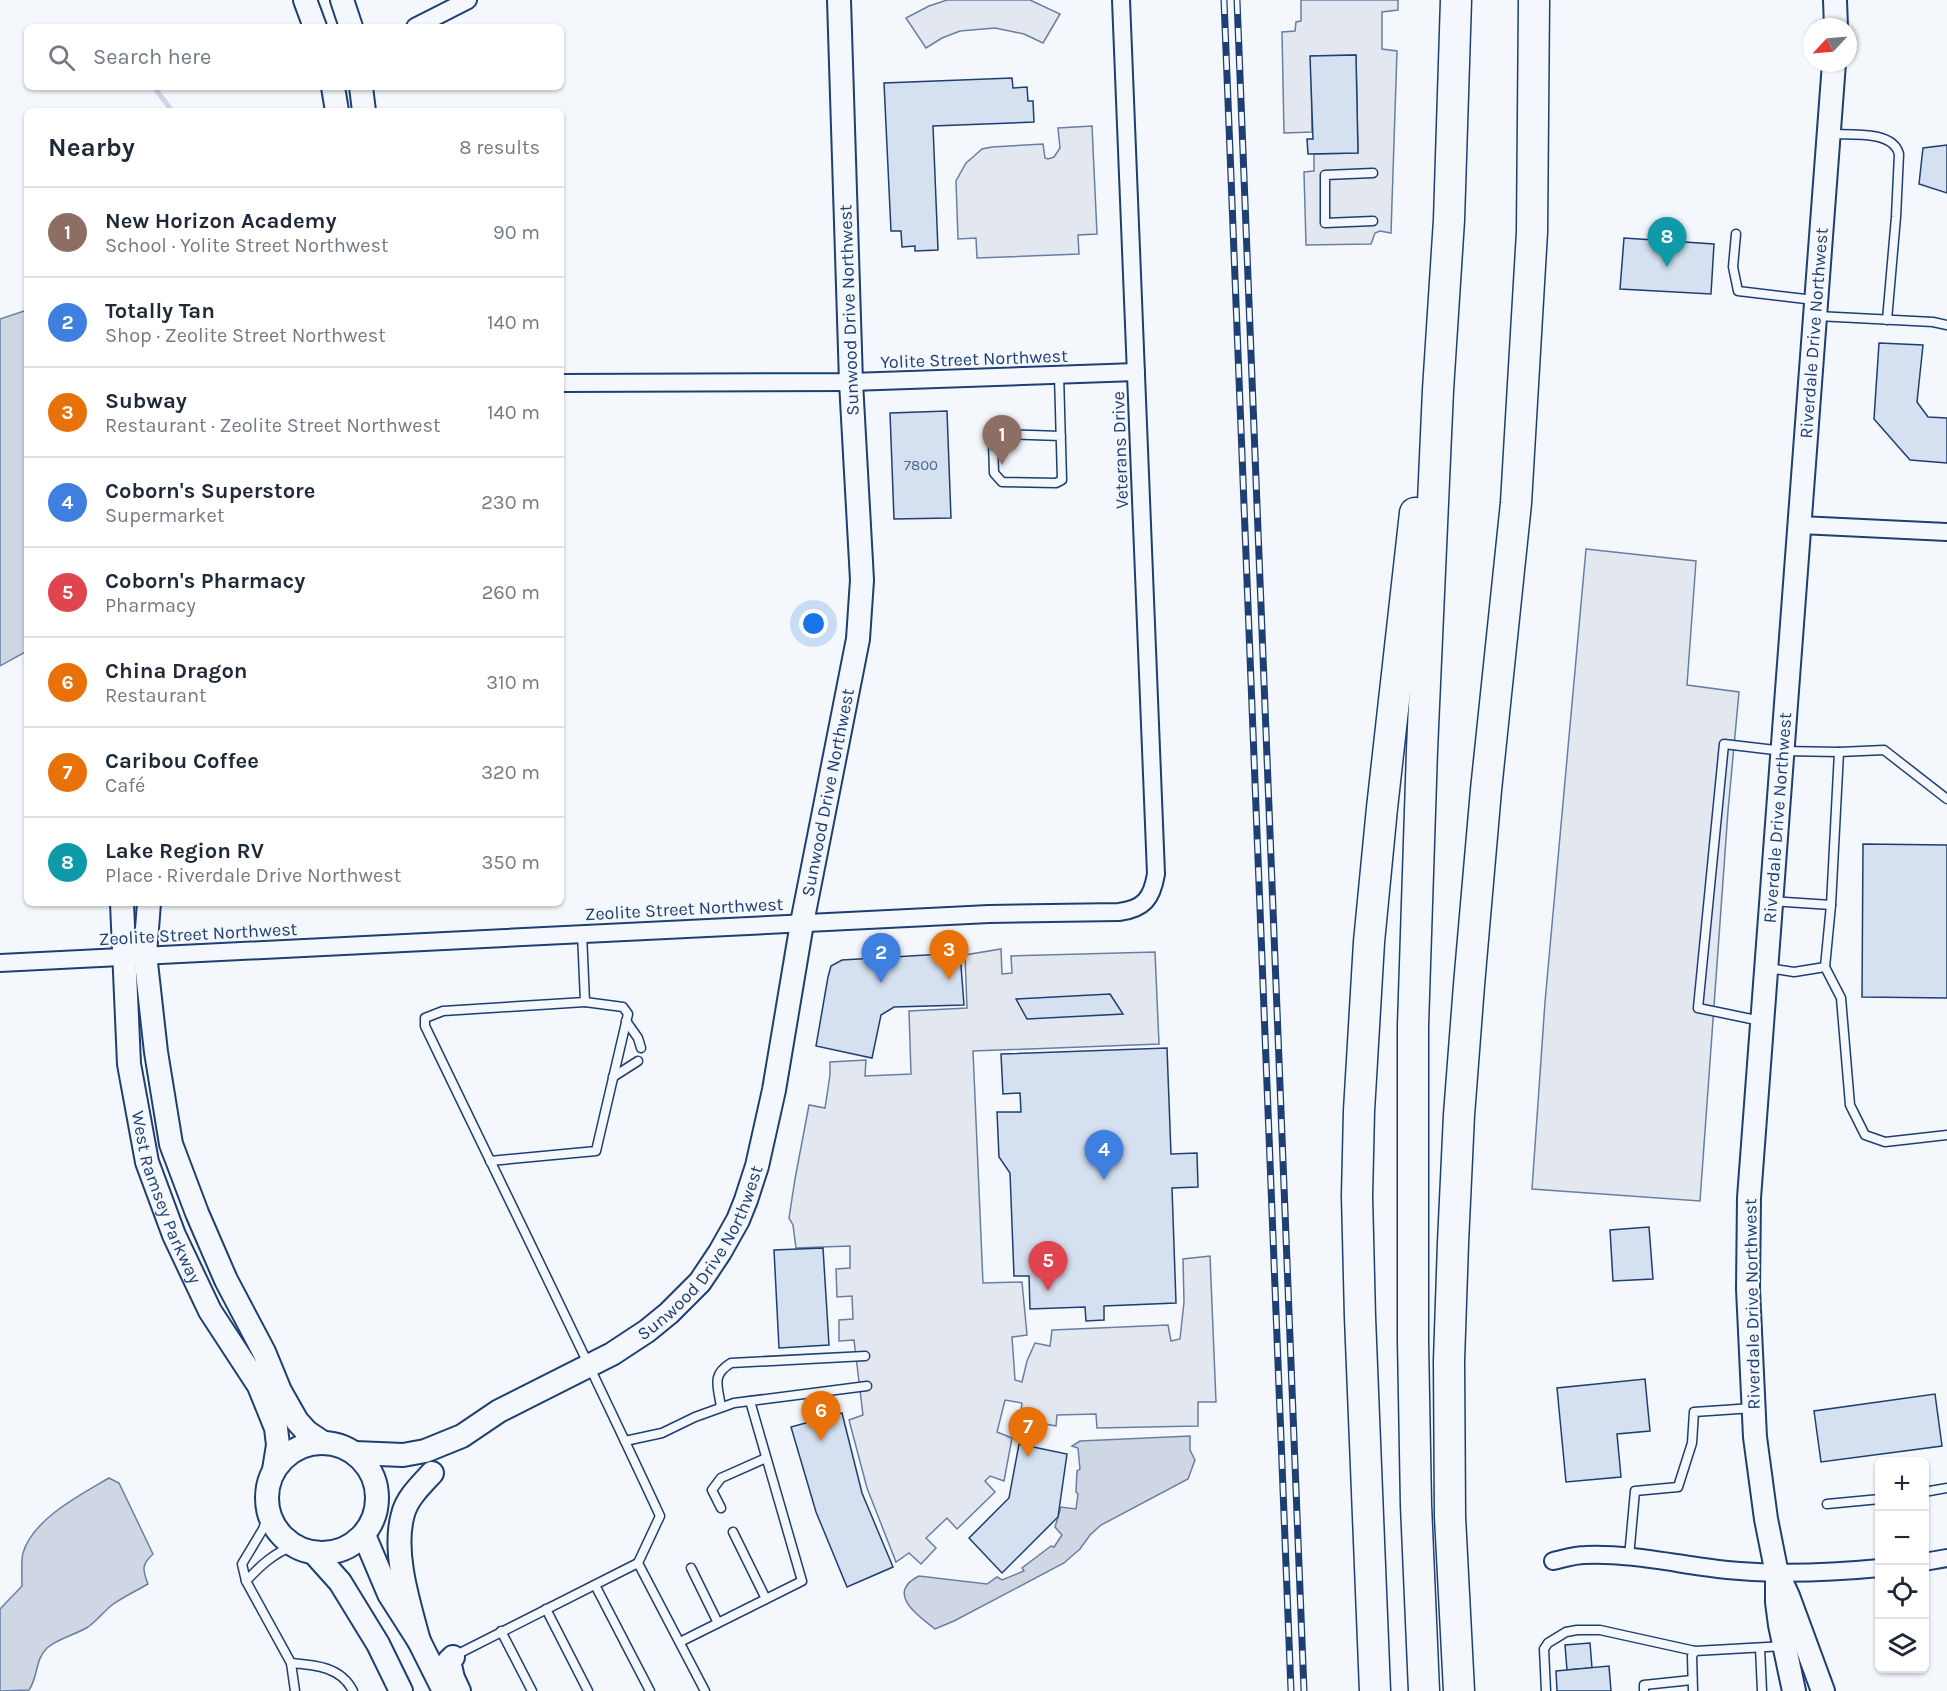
<!DOCTYPE html>
<html lang="en">
<head>
<meta charset="utf-8">
<style>
  body { margin:0; font-family:Karla,sans-serif; background:#f2f2f3; color:#1f2937 }
  .controls { position:absolute; right:18px; bottom:18px; display:grid; overflow:hidden; border-radius:9px; box-shadow:0 2px 4px #0004 }
  .controls button { width:54px; height:54px; display:grid; place-items:center; padding:0; border:0; border-bottom:2px solid #e0e1e3; background:#fff; color:#1f2937; font:30px sans-serif }
  .compass { position:absolute; left:1803px; top:18px; width:54px; height:54px; border-radius:50%; background:#fff; box-shadow:0 2px 4px #0004; rotate:244deg }
  .you { position:absolute; left:814px; top:624px; width:21px; height:21px; margin:-15px; border:4px solid #fff; border-radius:50%; background:#1a73e8; box-shadow:0 0 0 9px #1a73e833 }
  .badge { display:grid; place-items:center; width:39px; height:39px; border-radius:50%; background:#ea580c; color:#fff; font-size:20px; font-weight:700 }
  .pin { position:absolute; translate:-50% -50px; filter:drop-shadow(0 2px 3px #0008) }
  .pin::after { content:''; position:absolute; top:32px; width:21px; height:18px; background:inherit; clip-path:polygon(0 0,100% 0,50% 100%) }
  .list { margin:0; padding:0; list-style:none }
  h2 { display:flex; justify-content:space-between; align-items:center; height:78px; margin:0; padding:0 24px; font-size:26px }
  h2 small { font-size:20px; font-weight:400; color:#747a83 }
  .list li { display:grid; grid-template-columns:39px 1fr auto; gap:18px; align-items:center; box-sizing:border-box; height:90px; padding:0 24px; border-top:2px solid #e0e1e3 }
  .list b { display:block; font-size:22px; white-space:nowrap }
  .list p { margin:0; font-size:20px; white-space:nowrap; color:#747a83 }
  .list em { font-size:20px; font-style:normal; color:#747a83 }
  .icon { flex:none; width:33px; height:33px; fill:none; stroke:currentColor; stroke-width:2; stroke-linecap:round; stroke-linejoin:round }
  .map { position:relative; flex:none; width:1947px; height:1691px; overflow:hidden }
  .search { position:absolute; background:#fff; box-shadow:0 2px 4px #0004; left:24px; top:24px; width:540px; height:66px; display:flex; align-items:center; gap:15px; box-sizing:border-box; padding:0 21px; border-radius:9px; color:#747a83; font-size:22px }
  .panel { position:absolute; background:#fff; box-shadow:0 2px 4px #0004; left:24px; top:108px; width:540px; height:798px; border-radius:9px }
  .map>svg:first-child { display:block }
  .parking { fill:#e3e8f0; stroke:#687fa3; stroke-width:1.5 }
  .water { fill:#cfd7e4; stroke:#687fa3; stroke-width:1.5 }
  .lines { fill:none; stroke-linecap:round; stroke-linejoin:round }
  .stream { stroke:#cfd7e4; stroke-width:5 }
  .building { fill:#d5e0f0; stroke:#1d3f73; stroke-width:1.5 }
  .lane-casing { stroke:#1d3f73; stroke-width:11 }
  .street-casing { stroke:#1d3f73; stroke-width:20 }
  .secondary-casing { stroke:#1d3f73; stroke-width:26 }
  .highway-casing { stroke:#1d3f73; stroke-width:33 }
  .lane { stroke:#f4f7fb; stroke-width:8 }
  .street { stroke:#f4f7fb; stroke-width:16 }
  .secondary { stroke:#f4f7fb; stroke-width:22 }
  .highway { stroke:#f4f7fb; stroke-width:30 }
  .rail-casing { stroke:#1d3f73; stroke-width:7 }
  .rail { stroke:#f4f7fb; stroke-width:4.5; stroke-dasharray:14; stroke-linecap:butt }
  .labels { text-anchor:middle; stroke-width:4.5; stroke-linejoin:round; paint-order:stroke }
  .number-label { font-size:15px; fill:#4b6792 }
  .street-label { font-size:18px; fill:#1d3f73; stroke:#f4f7fb }
</style>
</head>
<body>
<div class="map">
<svg width="1947" height="1691" viewBox="0 0 1947 1691">
  <rect width="100%" height="100%" fill="#f4f7fb"/>
  <!-- parking -->
  <g class="parking">
    <path d="M947,0h83l30,14 -17,29 -19,-9 -29,-6 -35,3 -18,7 -16,10 -20,-30 23,-12z"/>
    <path d="M1301,0h97v10l-16,2v37l15,2 -6,182 -11,-2 -5,2 -4,11 -65,1 -2,-73 10,-1v-17l44,-1 -2,-98 -45,1 1,76 -28,1 -2,-101 13,-1 1,-9 5,-1z"/>
    <path d="M1092,126l5,108 -19,1 1,19 -102,4 -1,-20 -18,1 -2,-58 10,-18 7,-6 9,-8 10,-2 51,-3 2,14 3,1 6,-2 6,-9 -2,-20z"/>
    <path d="M1586,549l110,12 -9,124 52,7 -11,119 -28,390 -168,-12 13,-187z"/>
    <path d="M1001,949l1,25 10,-1 -1,-17 144,-4 4,92 -186,7 10,232 39,-1 5,53 -15,2 3,43 7,2 5,-21 8,-18 15,3 2,-16 116,-5 3,16 9,-2 4,-37 -1,-43 27,-3 6,146h-18v24l-101,2 -1,-14 -39,1 -1,11 -36,-7 2,-16 -17,-3 -8,32 15,6 -8,43 -14,-5 -5,5 10,11 -38,37 -10,-11 -21,20 10,10 -15,16 -12,-11 -13,9 -29,-74 -18,-68 14,-5 -9,-75 -15,1v-21l14,-1 -1,-23 -15,1 -1,-28 14,-1v-22l-54,2 -3,-23 -4,-7 6,-39 14,-74 16,3 5,-33v-13l36,-2 -1,16 46,-2 -2,-63 58,-3 -2,-53z"/>
  </g>
  <!-- water -->
  <g class="water">
    <path d="M27,310v341l-27,15v-347z"/>
    <path d="M1190,1436v14l5,10 -7,19 -87,46 -11,10 -10,14 -16,14 -110,58 -19,8c-17,-13 -50,-36 -16,-53l68,8 10,-7 5,3 22,-9 -2,-3 29,-22 3,1 8,-12 -7,-8 6,-20 15,2 2,-15 -2,-2 1,-21 3,-2 -2,-21 -6,-2 8,-5z"/>
    <path d="M109,1478l10,5 34,71c-11,10 -11,15 -5,30 -12,7 -25,13 -36,21 -9,7 -15,16 -24,22 -13,8 -29,11 -41,21 -12,11 -9,30 -18,42l-29,1v-82l22,-23c0,-8 -1,-27 1,-33 10,-34 57,-58 86,-75z"/>
  </g>
  <g class="lines">
    <!-- stream -->
    <path class="stream" d="M154,87l18,24"/>
  </g>
  <!-- building -->
  <g class="building">
    <path d="M1356,55l2,98 -50,1 -1,-15h6l-3,-83z"/>
    <path d="M1012,78l1,10 14,-1 1,14h5l1,21 -101,4 5,124 -23,1v-5l-13,1 -1,-16h-10l-7,-148z"/>
    <path d="M1947,145v48l-28,-9 4,-36z"/>
    <path d="M1624,238l90,6 -3,50 -91,-5z"/>
    <path d="M1879,343l44,2 -6,57 11,15 19,1v45l-37,-3 -36,-41z"/>
    <path d="M947,411l4,107 -57,1 -4,-106z"/>
    <path d="M1863,844l84,1v153l-85,-1z"/>
    <path d="M960,953l4,52 -70,2 -13,8 -9,43 -56,-12 12,-69 3,-11 11,-6z"/>
    <path d="M1110,994l13,20 -96,5 -11,-20z"/>
    <path d="M1167,1048l4,106 26,-1 1,34 -26,1 4,115 -72,3v14l-18,1 -1,-14 -55,2 -1,-33h-15l-4,-103 -11,-16 -2,-45h24l-1,-19 -17,1 -2,-40z"/>
    <path d="M1649,1227l4,52 -40,2 -3,-51z"/>
    <path d="M823,1248l6,97 -50,3 -5,-98z"/>
    <path d="M1645,1379l5,52 -33,3 4,43 -55,5 -9,-94z"/>
    <path d="M1935,1394l7,52 -121,16 -7,-51z"/>
    <path d="M842,1413l20,80 31,74 -46,20 -31,-75 -25,-85z"/>
    <path d="M1019,1444l48,10 -9,63 -56,56 -33,-35 40,-40z"/>
    <path d="M1590,1643l2,25 -25,2 -2,-25z"/>
    <path d="M1609,1666l2,25h-54l-1,-20z"/>
  </g>
  <g class="lines">
    <!-- lane casing -->
    <g class="lane-casing">
      <g id="lane">
        <path d="M1830,134c20,1 63,-4 69,20l-3,63 -9,103"/>
        <path d="M1373,221l-48,2v-48l48,-2"/>
        <path d="M1736,234l-3,33 5,24 76,9"/>
        <path d="M1817,316l116,6 14,3"/>
        <path d="M1059,375l3,105 -6,3 -54,-1 -8,-9 -1,-32 10,-7 58,2"/>
        <path d="M1839,752l-8,153 -6,62 16,31 9,107 15,30 20,7 62,-7"/>
        <path d="M1772,901l59,4"/>
        <path d="M582,933l3,69 -142,9 -18,7v8c79,164 159,326 235,490l-22,47 67,128"/>
        <path d="M1768,968l26,4 31,-5"/>
        <path d="M626,1021l12,17 3,10"/>
        <path d="M1761,1021l-63,-13 26,-264 59,7 56,1 45,-2 63,49"/>
        <path d="M613,1077l25,-16"/>
        <path d="M490,1161l106,-10 32,-137 -5,-7 -38,-5"/>
        <path d="M721,1407c-3,-21 -10,-32 10,-44l134,-7"/>
        <path d="M625,1441l37,-8 33,-16 39,-14 133,-17"/>
        <path d="M1924,1492l23,-4"/>
        <path d="M1827,1504l53,-5"/>
        <path d="M721,1508l-9,-18 9,-12 45,-20"/>
        <path d="M269,1513l-6,16 -21,35 4,17 45,82 4,28"/>
        <path d="M733,1532l33,67"/>
        <path d="M1629,1557l6,-66 43,-4 14,-44 2,-31 59,-4"/>
        <path d="M691,1568l27,55"/>
        <path d="M246,1581c14,-15 28,-28 47,-35"/>
        <path d="M595,1585l55,106"/>
        <path d="M546,1609l42,82"/>
        <path d="M501,1631l31,60"/>
        <path d="M680,1642l122,-61 -52,-180"/>
        <path d="M1760,1648l2,43"/>
        <path d="M454,1656l184,-93"/>
        <path d="M291,1663c25,2 50,4 62,28"/>
        <path d="M1546,1691l-2,-42 4,-6 18,-11 11,-2h23l95,21"/>
        <path d="M1644,1691v-6l48,-5"/>
        <path d="M1693,1691l-1,-35 3,-5 89,-5"/>
      </g>
    </g>
    <!-- street casing -->
    <g class="street-casing">
      <g id="street">
        <path d="M415,27l53,-27"/>
        <path d="M561,383l290,-1 285,-10"/>
        <path d="M1800,525l147,7"/>
        <path d="M0,963l989,-49 130,-2c25,-3 33,-14 37,-38l-35,-874"/>
        <path d="M1553,1561c10,-2 21,-6 32,-6 47,-2 95,10 142,15 52,5 101,3 153,-2"/>
        <path d="M1924,1562l23,-4"/>
      </g>
    </g>
    <!-- secondary casing -->
    <g class="secondary-casing">
      <g id="secondary">
        <path d="M305,0l10,27"/>
        <path d="M342,0l9,27"/>
        <path d="M1835,0l1,27"/>
        <path d="M333,87l4,24"/>
        <path d="M361,87l3,24"/>
        <path id="s1" d="M122,903l7,161 18,98 27,73 36,76 49,75 17,42 2,17 -4,25"/>
        <path d="M149,903l-4,51 11,98 15,92 26,69 29,67 38,72 16,39 17,30 10,11 15,10"/>
        <circle cx="322" cy="1498" r="55"/>
        <path id="s2" d="M355,1453l48,2 22,-4 37,-15 37,-25 113,-57 35,-23 22,-18 31,-31 20,-30 18,-32 8,-20 11,-34 17,-76 28,-167 56,-284 4,-59 -11,-198 -12,-382"/>
        <path d="M364,1535l25,59 30,47 25,50"/>
        <path d="M314,1553l26,29 38,62 23,47"/>
        <path d="M1782,1583l6,13 35,95"/>
        <path d="M419,1641c-10,-37 -27,-89 -16,-127 4,-16 18,-29 29,-41"/>
        <path d="M453,1657l-4,4 4,17 6,13"/>
        <path id="s3" d="M1794,1691l-14,-66 -3,-23v-28l-11,-55 -11,-82 -7,-148 1,-91 85,-1135"/>
      </g>
    </g>
    <!-- highway casing -->
    <g class="highway-casing">
      <g id="highway">
        <path d="M1375,1691l-15,-374 -3,-121 2,-85 10,-169 13,-134 33,-295"/>
        <path d="M1424,1691l-8,-186 -3,-164v-315l9,-276 16,-360 11,-170 7,-220"/>
        <path d="M1459,1691l-9,-174 -1,-156 4,-118 6,-128 10,-130 17,-195 30,-287 16,-271 2,-232"/>
      </g>
    </g>
    <!-- lane -->
    <use href="#lane" class="lane"/>
    <!-- street -->
    <use href="#street" class="street"/>
    <!-- secondary -->
    <use href="#secondary" class="secondary"/>
    <!-- highway -->
    <use href="#highway" class="highway"/>
    <!-- rail casing -->
    <g class="rail-casing">
      <g id="rail">
        <path d="M1224,0l67,1691"/>
        <path d="M1237,0l67,1691"/>
      </g>
    </g>
    <!-- rail -->
    <use href="#rail" class="rail"/>
  </g>
  <g class="labels">
    <!-- number labels -->
    <g class="number-label">
      <text x="921" y="470">7800</text>
    </g>
    <!-- street labels -->
    <g class="street-label">
      <text transform="translate(849 310) rotate(-92)" y="6">Sunwood Drive Northwest</text>
      <text dy="6" stroke="none"><textPath href="#s3" startOffset="1364">Riverdale Drive Northwest</textPath></text>
      <text transform="translate(974 359) rotate(-2)" y="6">Yolite Street Northwest</text>
      <text transform="translate(1120 450) rotate(-92)" y="6">Veterans Drive</text>
      <text dy="6" stroke="none"><textPath href="#s2" startOffset="906">Sunwood Drive Northwest</textPath></text>
      <text dy="6" stroke="none"><textPath href="#s3" startOffset="878">Riverdale Drive Northwest</textPath></text>
      <text transform="translate(684 909) rotate(-3)" y="6">Zeolite Street Northwest</text>
      <text transform="translate(198 934) rotate(-3)" y="6">Zeolite Street Northwest</text>
      <text dy="6" stroke="none"><textPath href="#s1" startOffset="300">West Ramsey Parkway</textPath></text>
      <text dy="6" stroke="none"><textPath href="#s2" startOffset="420">Sunwood Drive Northwest</textPath></text>
      <text transform="translate(1752 1304) rotate(-91)" y="6">Riverdale Drive Northwest</text>
    </g>
  </g>
</svg>
<div class="controls">
<button>+</button>
<button>−</button>
<button><svg class="icon" aria-label="locate" viewBox="0 0 24 24"><circle cx="12" cy="12" r="6"/><path d="M12 2v4M12 18v4M2 12h4M18 12h4"/></svg></button>
<button><svg class="icon" aria-label="layers" viewBox="0 0 24 24"><path d="M12 4l9 5-9 5-9-5zM3 14l9 5 9-5"/></svg></button>
</div>
<svg class="compass" viewBox="-18 -18 36 36"><path d="M0-13l5 13h-10z" fill="#e53935"/><path d="M0 13l5-13h-10z" fill="#747a83"/></svg>
<div class="you"></div>
<div class="pin badge" style="left:1002px;top:465px;background:#8d6e63">1</div>
<div class="pin badge" style="left:881px;top:983px;background:#3f7fe0">2</div>
<div class="pin badge" style="left:949px;top:980px;background:#e8710a">3</div>
<div class="pin badge" style="left:1104px;top:1180px;background:#3f7fe0">4</div>
<div class="pin badge" style="left:1048px;top:1291px;background:#e0444e">5</div>
<div class="pin badge" style="left:821px;top:1441px;background:#e8710a">6</div>
<div class="pin badge" style="left:1028px;top:1457px;background:#e8710a">7</div>
<div class="pin badge" style="left:1667px;top:267px;background:#0f9aa8">8</div>
<div class="search"><svg class="icon" aria-label="search" viewBox="0 0 24 24"><circle cx="10" cy="10" r="6"/><path d="M15 15l6 6"/></svg>Search here</div>
<section class="panel">
<h2>Nearby<small>8 results</small></h2>
<ul class="list">
<li><span class="badge" style="background:#8d6e63">1</span><div><b>New Horizon Academy</b><p>School · Yolite Street Northwest</p></div><em>90 m</em></li>
<li><span class="badge" style="background:#3f7fe0">2</span><div><b>Totally Tan</b><p>Shop · Zeolite Street Northwest</p></div><em>140 m</em></li>
<li><span class="badge" style="background:#e8710a">3</span><div><b>Subway</b><p>Restaurant · Zeolite Street Northwest</p></div><em>140 m</em></li>
<li><span class="badge" style="background:#3f7fe0">4</span><div><b>Coborn's Superstore</b><p>Supermarket</p></div><em>230 m</em></li>
<li><span class="badge" style="background:#e0444e">5</span><div><b>Coborn's Pharmacy</b><p>Pharmacy</p></div><em>260 m</em></li>
<li><span class="badge" style="background:#e8710a">6</span><div><b>China Dragon</b><p>Restaurant</p></div><em>310 m</em></li>
<li><span class="badge" style="background:#e8710a">7</span><div><b>Caribou Coffee</b><p>Café</p></div><em>320 m</em></li>
<li><span class="badge" style="background:#0f9aa8">8</span><div><b>Lake Region RV</b><p>Place · Riverdale Drive Northwest</p></div><em>350 m</em></li>
</ul>
</section>
</div>
</body>
</html>
